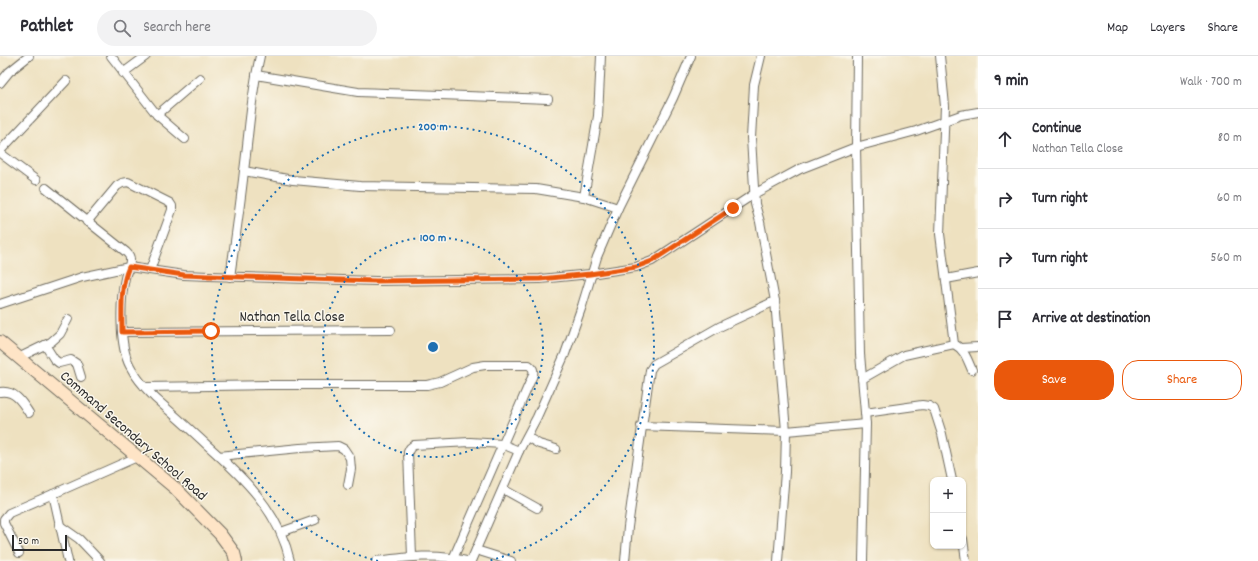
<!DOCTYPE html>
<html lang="en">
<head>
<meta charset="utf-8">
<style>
  body { margin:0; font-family:Dekko,sans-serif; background:#f2f2f3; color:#2b2b33 }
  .controls { position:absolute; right:12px; bottom:12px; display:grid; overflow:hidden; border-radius:8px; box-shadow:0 1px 3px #0004 }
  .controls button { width:36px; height:36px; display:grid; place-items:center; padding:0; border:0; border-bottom:1px solid #e1e1e2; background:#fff; color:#2b2b33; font:20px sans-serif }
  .scale { position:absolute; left:12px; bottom:10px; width:55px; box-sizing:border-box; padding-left:4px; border:2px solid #2b2b2b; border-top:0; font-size:11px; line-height:14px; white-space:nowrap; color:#2b2b2b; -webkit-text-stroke:3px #fbf7ec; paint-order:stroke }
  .stop { position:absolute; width:12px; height:12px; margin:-9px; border:3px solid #ea580c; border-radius:50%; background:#fff }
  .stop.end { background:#ea580c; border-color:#fff; box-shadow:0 1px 4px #0008 }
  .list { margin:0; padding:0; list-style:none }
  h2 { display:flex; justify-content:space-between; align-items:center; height:52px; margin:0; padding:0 16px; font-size:17px }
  h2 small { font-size:13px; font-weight:400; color:#7c7c81 }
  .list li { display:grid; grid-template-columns:26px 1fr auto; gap:12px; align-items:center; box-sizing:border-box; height:60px; padding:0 16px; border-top:1px solid #e1e1e2 }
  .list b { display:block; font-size:15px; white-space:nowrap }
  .list p { margin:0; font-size:13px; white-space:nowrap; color:#7c7c81 }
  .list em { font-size:13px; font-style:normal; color:#7c7c81 }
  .actions { display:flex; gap:8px; padding:12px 16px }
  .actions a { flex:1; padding:9px 0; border:1px solid #ea580c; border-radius:16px; text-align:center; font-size:14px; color:#ea580c }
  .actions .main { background:#ea580c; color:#fff }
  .icon { flex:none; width:22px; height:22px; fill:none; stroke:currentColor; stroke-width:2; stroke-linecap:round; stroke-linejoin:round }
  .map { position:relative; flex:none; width:978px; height:505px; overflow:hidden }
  header { display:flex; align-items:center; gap:24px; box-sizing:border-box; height:56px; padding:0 20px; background:#fff; border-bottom:1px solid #e1e1e2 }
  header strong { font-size:19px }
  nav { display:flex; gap:22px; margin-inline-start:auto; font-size:14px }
  .search { width:280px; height:36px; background:#f2f2f3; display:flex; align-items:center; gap:10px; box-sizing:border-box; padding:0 14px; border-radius:22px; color:#7c7c81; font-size:15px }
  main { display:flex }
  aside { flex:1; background:#fff }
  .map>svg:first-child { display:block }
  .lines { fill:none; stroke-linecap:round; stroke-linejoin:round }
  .minor-casing { stroke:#6f6b5f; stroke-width:10 }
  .secondary-casing { stroke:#6f6b5f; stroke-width:14 }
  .minor { stroke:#fff; stroke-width:8 }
  .secondary { stroke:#fee4c6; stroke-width:12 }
  .route { stroke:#ea580c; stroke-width:5 }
  .ring { fill:none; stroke:#1f6fb2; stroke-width:2; stroke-dasharray:2 4 }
  .labels { text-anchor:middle; stroke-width:3; stroke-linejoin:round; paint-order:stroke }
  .street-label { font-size:15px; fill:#2b2b2b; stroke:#fbf7ec }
  .centre { fill:#1f6fb2; stroke:#fbf7ec; stroke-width:2 }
  .ring-label { font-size:12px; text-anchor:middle; font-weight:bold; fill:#1f6fb2; stroke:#fbf7ec; stroke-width:3; stroke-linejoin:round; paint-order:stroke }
</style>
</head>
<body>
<header>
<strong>Pathlet</strong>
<div class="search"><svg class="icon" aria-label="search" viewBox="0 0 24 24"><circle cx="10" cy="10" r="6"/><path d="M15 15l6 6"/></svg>Search here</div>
<nav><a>Map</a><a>Layers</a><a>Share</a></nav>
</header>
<main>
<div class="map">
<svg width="978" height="505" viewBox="0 0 978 505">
  <rect width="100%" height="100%" fill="#fbf7ec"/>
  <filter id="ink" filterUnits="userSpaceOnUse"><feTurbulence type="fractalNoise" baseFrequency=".025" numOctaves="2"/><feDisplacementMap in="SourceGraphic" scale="8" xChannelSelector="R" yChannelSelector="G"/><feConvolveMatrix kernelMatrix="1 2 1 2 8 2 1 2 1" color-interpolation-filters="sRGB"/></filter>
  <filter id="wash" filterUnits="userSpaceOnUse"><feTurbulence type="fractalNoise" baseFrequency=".012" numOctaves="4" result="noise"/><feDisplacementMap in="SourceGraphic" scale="16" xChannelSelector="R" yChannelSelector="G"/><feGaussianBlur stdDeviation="0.9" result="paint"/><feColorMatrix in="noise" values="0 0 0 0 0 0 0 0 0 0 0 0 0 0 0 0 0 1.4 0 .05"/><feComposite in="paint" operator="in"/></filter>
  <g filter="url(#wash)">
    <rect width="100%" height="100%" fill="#eee1c0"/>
  </g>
  <g filter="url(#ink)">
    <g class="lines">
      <!-- minor casing -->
      <g class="minor-casing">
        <g id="minor">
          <path d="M111,0l46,59 28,24"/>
          <path d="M761,0l-7,29 -3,53 4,66 5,18 15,79 11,130 -1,41 -7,89"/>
          <path d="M857,0l-1,91 4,207 6,70 -3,137"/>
          <path d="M940,0l5,50 -5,128 14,110c11,6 13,15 18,26"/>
          <path d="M123,17l23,-17"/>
          <path d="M256,19l102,17 190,7"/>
          <path d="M0,27l9,-11 20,-16"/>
          <path d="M157,59l43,-37"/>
          <path d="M0,95l66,-70"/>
          <path d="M0,97l36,27"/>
          <path d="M244,115l49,9 67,6 176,3 48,8 34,11"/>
          <path d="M46,132l80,64c3,3 4,4 4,8 0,7 -4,12 -5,18 -5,22 -6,68 5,88 6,12 16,23 25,32 17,15 35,31 52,47 36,32 72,66 83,116"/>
          <path d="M584,141l14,-81 3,-60"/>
          <path d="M87,166l30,-36 5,-3 6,-1 42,21 2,3v4l-22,60"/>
          <path d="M230,221c5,-35 10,-70 14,-106 5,-38 7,-77 16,-115"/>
          <path d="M946,223l32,-6"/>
          <path d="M0,248l82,-27 47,-10 55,8 25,1 167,5 164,-2 50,-5 46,-7 16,-6 102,-67 46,-25 56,-22 60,-16 45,-16 17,-3"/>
          <path d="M122,276l269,-2"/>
          <path d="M45,289l9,14 5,4 12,-3 6,4 4,13"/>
          <path d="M961,292l17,-1"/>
          <path d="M18,302l33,-16 9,-8 8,-15"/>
          <path d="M862,323l42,-24 50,-11"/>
          <path d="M145,331l124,-2h158l13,-3 33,-15 12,-2h44c4,3 5,5 4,10l-81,186"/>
          <path d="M0,336c15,-2 22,10 29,21"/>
          <path d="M865,357l57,-8 7,1 5,3 8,25 10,46"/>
          <path d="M641,370l145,5 80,-7"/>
          <path d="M527,381l12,7 17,5"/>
          <path d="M219,400l81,-8 38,-2 6,3 6,9 1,11 -3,16"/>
          <path d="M503,433l34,19"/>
          <path d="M59,469l20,14 21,22"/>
          <path d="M281,476l34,-12"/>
          <path d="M963,483l3,22"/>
          <path d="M476,494l35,11"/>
          <path d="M19,497l-15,-30v-4l5,-6 44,-19"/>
          <path d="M412,500l-4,-104 2,-4 4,-3 56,-3 32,2 17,7"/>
          <path d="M68,505l-15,-67 84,-37"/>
          <path d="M376,505c31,-4 60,-8 91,0"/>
          <path d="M471,505l48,-110 18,-34 28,-63 17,-48 15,-49 21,-49 55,-110 18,-42"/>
          <path d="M625,505l3,-34 22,-157 4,-6 65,-37 56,-26"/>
        </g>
      </g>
      <!-- secondary casing -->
      <g class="secondary-casing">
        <path id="secondary" d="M0,286l176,147 44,45 14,19 2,8"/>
      </g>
      <!-- minor -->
      <use href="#minor" class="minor"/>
      <!-- secondary -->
      <use href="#secondary" class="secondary"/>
    </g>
  </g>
  <g class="lines" filter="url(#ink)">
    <!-- route -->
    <path class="route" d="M211,275l-89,1c0,-21 -2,-46 7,-65l55,8 25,1 167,5 164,-2 50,-5 46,-7 16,-6 81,-53"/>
  </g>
  <!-- distance rings -->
  <g class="ring">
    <circle cx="433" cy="291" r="110"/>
    <path d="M378 505A221 221 0 1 1 488 505"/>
  </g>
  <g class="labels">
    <!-- street labels -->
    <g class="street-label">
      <text x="292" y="265">Nathan Tella Close</text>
      <text transform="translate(134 379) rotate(41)" y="5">Command Secondary School Road</text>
    </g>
  </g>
  <circle cx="433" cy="291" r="6" class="centre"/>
  <g class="ring-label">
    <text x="433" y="74">200 m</text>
    <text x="433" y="185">100 m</text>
  </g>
</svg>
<div class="controls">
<button>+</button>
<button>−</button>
</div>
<div class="scale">50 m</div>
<div class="stop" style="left:211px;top:275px"></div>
<div class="stop end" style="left:733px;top:152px"></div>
</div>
<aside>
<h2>9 min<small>Walk · 700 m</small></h2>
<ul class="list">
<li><svg class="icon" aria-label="ahead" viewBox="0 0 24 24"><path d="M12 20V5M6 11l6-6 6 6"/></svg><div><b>Continue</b><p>Nathan Tella Close</p></div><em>80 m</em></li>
<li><svg class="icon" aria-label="right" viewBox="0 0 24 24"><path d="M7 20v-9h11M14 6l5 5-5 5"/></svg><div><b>Turn right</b></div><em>60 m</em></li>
<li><svg class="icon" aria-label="right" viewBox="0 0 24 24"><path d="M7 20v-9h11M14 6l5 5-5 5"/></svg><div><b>Turn right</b></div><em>560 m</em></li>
<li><svg class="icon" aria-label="arrive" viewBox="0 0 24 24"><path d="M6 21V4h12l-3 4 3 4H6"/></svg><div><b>Arrive at destination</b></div></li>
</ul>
<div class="actions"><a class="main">Save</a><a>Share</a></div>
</aside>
</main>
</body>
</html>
